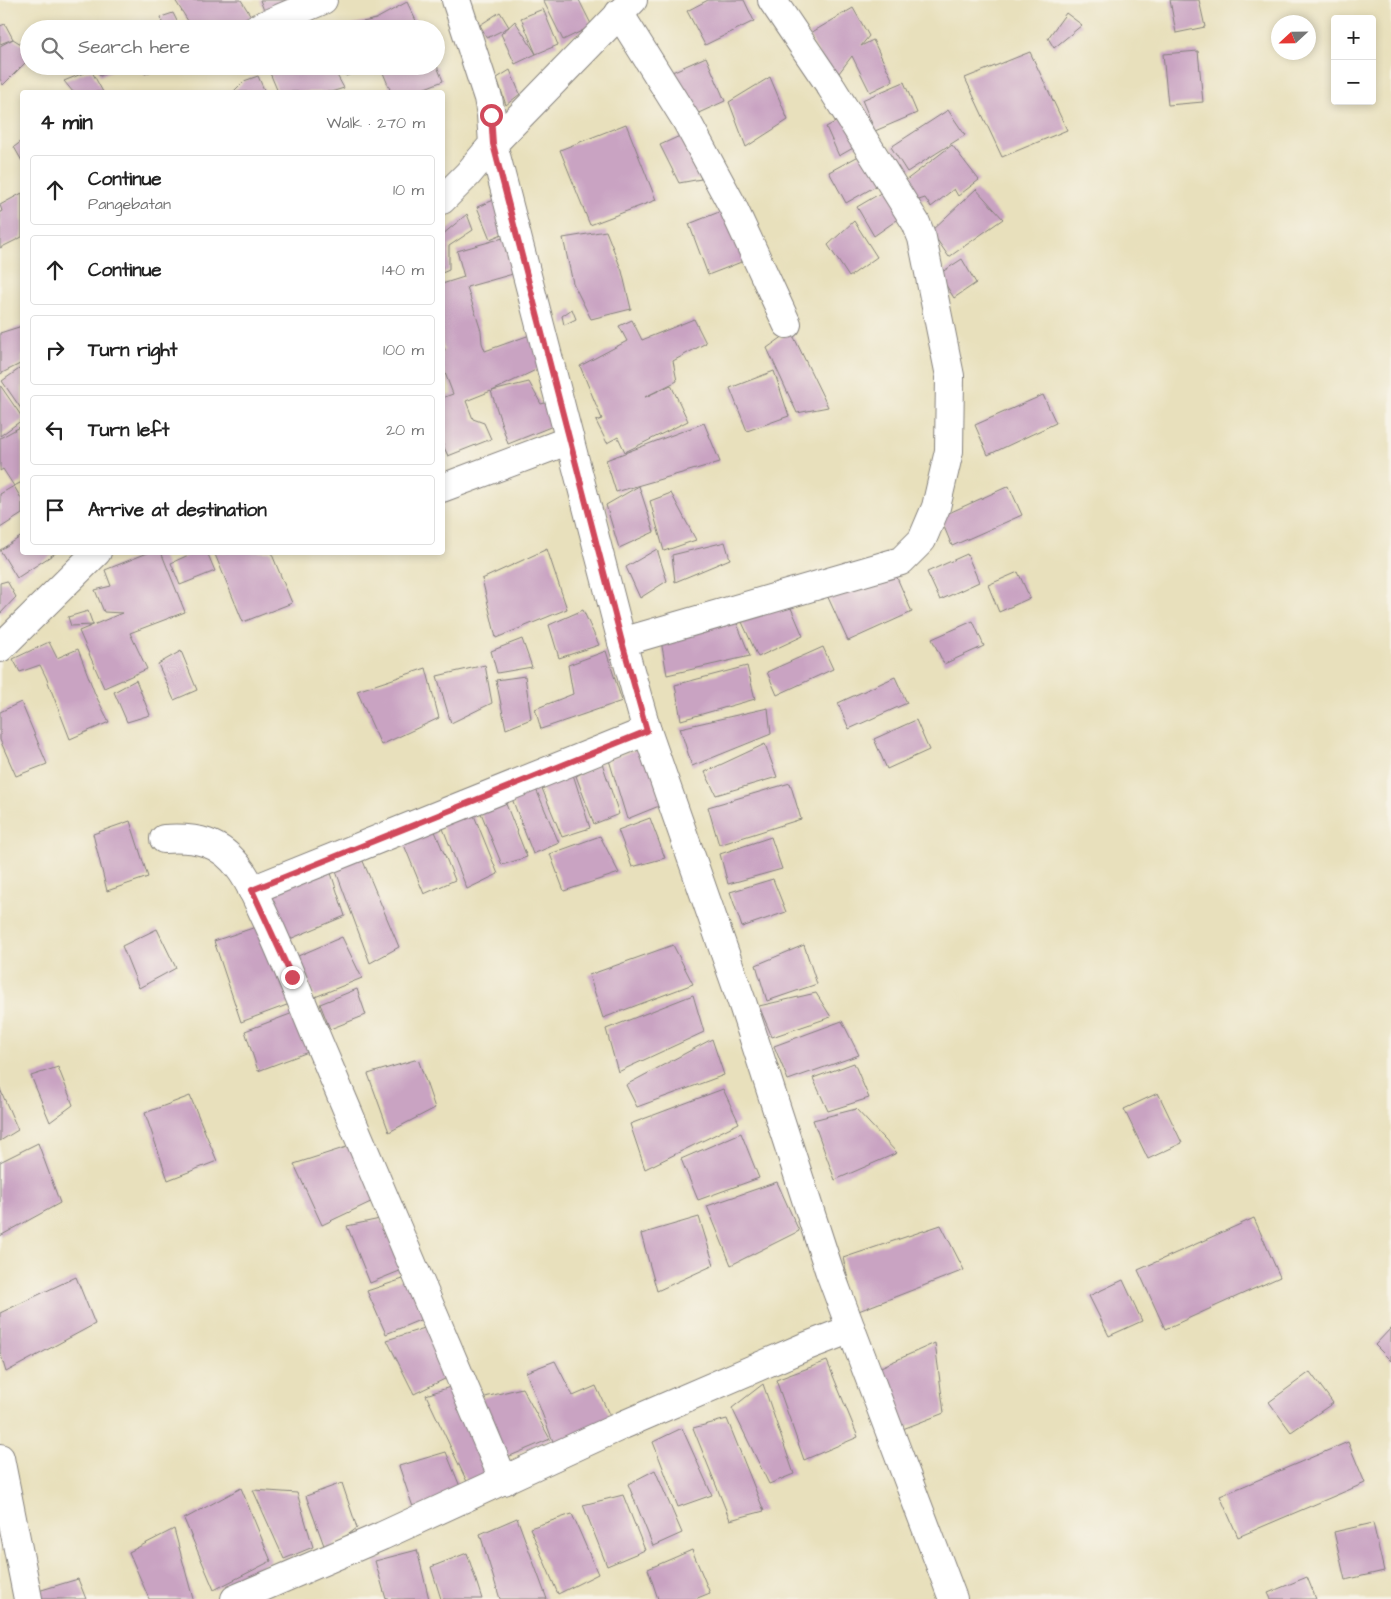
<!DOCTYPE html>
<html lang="en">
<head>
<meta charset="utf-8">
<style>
  body { margin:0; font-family:"Architects Daughter",sans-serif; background:#f2f2f2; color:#222 }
  .controls { position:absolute; right:15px; top:15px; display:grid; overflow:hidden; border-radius:5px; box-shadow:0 2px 8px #0003 }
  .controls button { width:45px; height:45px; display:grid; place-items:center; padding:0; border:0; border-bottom:1px solid #e0e0e0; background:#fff; color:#222; font:25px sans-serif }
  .compass { position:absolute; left:1271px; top:15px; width:45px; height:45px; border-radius:50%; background:#fff; box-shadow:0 2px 8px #0003; rotate:248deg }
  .stop { position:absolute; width:15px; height:15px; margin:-11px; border:4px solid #d1495b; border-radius:50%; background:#fff }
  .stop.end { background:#d1495b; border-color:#fff; box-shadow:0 1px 5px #0008 }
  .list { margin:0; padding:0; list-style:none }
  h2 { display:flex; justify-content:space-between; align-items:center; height:65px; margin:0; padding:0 20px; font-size:21px }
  h2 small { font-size:16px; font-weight:400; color:#767676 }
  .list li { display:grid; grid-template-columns:32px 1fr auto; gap:15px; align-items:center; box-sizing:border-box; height:70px; margin:0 10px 10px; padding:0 10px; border:1px solid #e0e0e0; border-radius:5px }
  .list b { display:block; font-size:19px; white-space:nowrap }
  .list p { margin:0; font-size:16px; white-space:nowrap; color:#767676 }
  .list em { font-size:16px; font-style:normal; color:#767676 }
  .icon { flex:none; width:28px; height:28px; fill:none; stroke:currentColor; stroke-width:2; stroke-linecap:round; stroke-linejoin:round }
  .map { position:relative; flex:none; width:1391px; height:1599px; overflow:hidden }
  .search { position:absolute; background:#fff; box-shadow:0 2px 8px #0003; left:20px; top:20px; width:425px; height:55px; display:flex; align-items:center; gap:12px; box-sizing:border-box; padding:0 18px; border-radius:28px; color:#767676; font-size:19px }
  .panel { position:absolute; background:#fff; box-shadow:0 2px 8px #0003; left:20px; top:90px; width:425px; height:465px; border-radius:5px }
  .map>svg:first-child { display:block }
  .building { fill:#c9a3c2 }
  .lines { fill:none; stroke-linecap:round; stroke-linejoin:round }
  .minor-casing { stroke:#85817c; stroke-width:30 }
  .minor { stroke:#fff; stroke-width:28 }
  .route { stroke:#d1495b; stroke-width:6 }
</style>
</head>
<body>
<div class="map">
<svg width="1391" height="1599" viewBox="0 0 1391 1599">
  <rect width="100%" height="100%" fill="#f7f3e8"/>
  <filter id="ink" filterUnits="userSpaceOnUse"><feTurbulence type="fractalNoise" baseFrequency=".02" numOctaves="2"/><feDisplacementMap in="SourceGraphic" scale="10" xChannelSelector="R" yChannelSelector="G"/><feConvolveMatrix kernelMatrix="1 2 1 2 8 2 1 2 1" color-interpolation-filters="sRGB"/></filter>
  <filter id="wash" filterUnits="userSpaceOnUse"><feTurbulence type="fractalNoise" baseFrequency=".0096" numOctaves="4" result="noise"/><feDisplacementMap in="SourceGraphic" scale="20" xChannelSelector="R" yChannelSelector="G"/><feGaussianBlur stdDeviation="1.12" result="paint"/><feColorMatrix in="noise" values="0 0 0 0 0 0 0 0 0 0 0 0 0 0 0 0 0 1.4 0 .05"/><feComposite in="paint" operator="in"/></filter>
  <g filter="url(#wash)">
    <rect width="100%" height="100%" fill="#e8e0bc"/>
    <g id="blocks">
      <!-- building -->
      <g class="building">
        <path d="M175,0h66l13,21 -19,8h-42z"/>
        <path d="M260,0h41l-35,16z"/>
        <path d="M543,0h36l13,26 -29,14z"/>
        <path d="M708,0h36l10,21 -49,24 -18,-34z"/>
        <path d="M1170,0h29l6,27 -29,6z"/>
        <path d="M407,2l13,27h-78l12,-5 22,-5z"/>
        <path d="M853,8l16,28 -8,10 12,-6 20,41 -23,11 -18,-36 -20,26 -23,-48z"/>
        <path d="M543,9l15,36 -22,9 -15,-36z"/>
        <path d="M500,12l9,15 -22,11 -7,-13z"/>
        <path d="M173,13l7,14 -17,2 -2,-12z"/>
        <path d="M1066,13l16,12 -28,23 -6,-10z"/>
        <path d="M515,21l21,33 -21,10 -14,-30z"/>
        <path d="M5,24l8,15 16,10v10l-26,26 -3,-6v-33l13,-7 -13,5v-18z"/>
        <path d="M1198,51l5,51 -35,3 -5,-51z"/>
        <path d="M1030,52l37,78 -65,27 -37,-79z"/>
        <path d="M706,57l19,44 -33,15 -20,-44z"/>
        <path d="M97,66h24l-21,10z"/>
        <path d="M142,66h21l-18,8z"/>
        <path d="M267,66h65l12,22 -13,4h-53z"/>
        <path d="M341,66h31v1l-26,9z"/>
        <path d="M385,66h52l6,15 -28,11h-24l-10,-24z"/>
        <path d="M91,70l12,22h-30l-9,-11z"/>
        <path d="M510,70l10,24 -14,11 -9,-27z"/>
        <path d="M258,76l7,16h-32l11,-11z"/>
        <path d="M770,77l18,43 -42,27 -17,-45z"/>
        <path d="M904,82l13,31 -42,18 -13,-31z"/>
        <path d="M948,110l17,25 -58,37 -16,-25z"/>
        <path d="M843,118l19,25 -23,13 -13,-29z"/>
        <path d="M626,124l30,76 -66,25 -30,-75z"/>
        <path d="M682,135l14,28 5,16 -22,4 -19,-38z"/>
        <path d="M22,141v20l-8,-14z"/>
        <path d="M952,145l27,35 -21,16 -4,-7 -23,18 -6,-9 -6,2 -14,-19z"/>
        <path d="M868,151l17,30 -39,22 -17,-31z"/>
        <path d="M891,187l13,28 -30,21 -17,-29z"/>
        <path d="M976,189l27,30 -54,38 -18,-26z"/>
        <path d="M22,193v44l-22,11v-36l2,-1 -2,-6z"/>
        <path d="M501,197l13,32 -24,10 -13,-32z"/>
        <path d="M729,208l20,51 -41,16 -19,-51z"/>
        <path d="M467,214l6,16 -24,16v24l-7,3v-38z"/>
        <path d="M854,221l23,36 -28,20 -21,-32z"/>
        <path d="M606,231l16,40 9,38 -40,10 -18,-36 -10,-45z"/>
        <path d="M510,236l10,36 -53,15 14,44 1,12 3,8 45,-16 12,32 -50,24 37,-9 12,22 15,-4 7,22 -55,22 -17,-53 -25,10 7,18 11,4 7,16 -43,17 -6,-13v-45l11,-4 -11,-29v-14l3,-1 -3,-7v-59l22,-7 -7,-26z"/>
        <path d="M962,259l14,24 -22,15 -15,-24z"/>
        <path d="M572,309l4,10 -12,6 -2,-9z"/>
        <path d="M694,319l12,24 -33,18 4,20 -32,16 26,-12 17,36 -63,31 -7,-15 -11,6 -11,-22 6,-2 -22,-53 47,-25 -8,-15 13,-6 10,20z"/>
        <path d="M22,326v37l-22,11v-41z"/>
        <path d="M791,331l37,76 -31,6 -30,-65z"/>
        <path d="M22,367v43l-20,-29z"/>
        <path d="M774,371l15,45 -42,15 -17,-43z"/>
        <path d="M0,385l22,32v3l-22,16z"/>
        <path d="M1043,395l13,28 -68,32 -13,-30z"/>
        <path d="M704,423l16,39 -104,30 -10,-32z"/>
        <path d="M22,426v56l-8,4 -11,-17 -3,2v-33z"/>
        <path d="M14,486l8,14v14l-22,14v-34z"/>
        <path d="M639,486l15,46 -35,16 -13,-43z"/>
        <path d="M1009,486l13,29 -70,31 -12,-29z"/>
        <path d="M671,493l25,47 -32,11 -14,-50z"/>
        <path d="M22,536v16h35l-40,26 -17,-28z"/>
        <path d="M725,542l5,17 -55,23 -3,-27z"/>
        <path d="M547,549l20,60 -71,29 -14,-59z"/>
        <path d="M657,549l10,32 -27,17 -14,-31z"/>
        <path d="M150,552h11l24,60 -55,21 17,36 -43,19 -25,-57 43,-18 -18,-1 -9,-22 16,-4 -6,-16z"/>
        <path d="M195,552h12l8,19 -35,14 -9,-22z"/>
        <path d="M214,552h57l21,51 -49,19z"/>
        <path d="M967,554l12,28 -39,18 -13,-28z"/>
        <path d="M891,564l21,48 -64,29 -22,-48z"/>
        <path d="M1018,572l12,26 -31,14 -11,-27z"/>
        <path d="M7,581l9,16 -16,17v-31z"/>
        <path d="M788,601l15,35 -45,21 -16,-35z"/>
        <path d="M583,610l16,35 -40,13 -10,-33z"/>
        <path d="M88,611l5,14 -22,1 -3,-9z"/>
        <path d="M734,616l16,40 -83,19 -7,-40z"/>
        <path d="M973,621l11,25 -40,18 -12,-25z"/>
        <path d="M522,639l10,28 -35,6 -6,-22z"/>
        <path d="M49,642l8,16 21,-9 17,45 14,28 -39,17 -24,-62 -6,-12 -20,7 -7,-13z"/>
        <path d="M823,647l10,22 -56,26 -10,-23z"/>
        <path d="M181,651l16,39 -23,10 -16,-36z"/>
        <path d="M606,651l16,50 -81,28 -6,-20 38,-15 -5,-29z"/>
        <path d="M485,665l7,38 -41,20 -14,-47z"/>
        <path d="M747,666l8,33 -74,21 -6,-35z"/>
        <path d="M426,668l13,50 -58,27 -24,-54z"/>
        <path d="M525,676l6,43 -25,10 -10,-49z"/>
        <path d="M895,677l12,26 -58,26 -11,-26z"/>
        <path d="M136,680l14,35 -23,7 -13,-30z"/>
        <path d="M21,702l26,62 -31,12 -16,-36v-28z"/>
        <path d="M768,708l3,26 -79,32 -12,-38z"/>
        <path d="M916,720l13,30 -42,19 -13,-30z"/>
        <path d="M765,744l12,33 -61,18 -11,-23z"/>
        <path d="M643,747l21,57 -37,15 -18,-59z"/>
        <path d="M602,763l17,51 -25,10 -18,-48z"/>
        <path d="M571,768l19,60 -28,9 -23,-56z"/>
        <path d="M533,782l26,61 -26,11 -25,-66z"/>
        <path d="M790,783l11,36 -82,26 -11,-38z"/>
        <path d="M502,794l25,63 -25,8 -25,-62z"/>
        <path d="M471,808l27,66 -31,15 -29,-73z"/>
        <path d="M650,818l15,40 -33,9 -14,-37z"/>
        <path d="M130,821l18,56 -41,14 -14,-57z"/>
        <path d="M432,824l23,56 -31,14 -24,-59z"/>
        <path d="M600,836l19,37 -55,18 -14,-37z"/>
        <path d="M771,837l11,32 -54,15 -8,-30z"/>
        <path d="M360,854l39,93 -29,16 -36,-97z"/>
        <path d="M329,867l16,49 -60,25 -18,-55z"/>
        <path d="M773,879l13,33 -44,15 -12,-35z"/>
        <path d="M265,924l30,78 -54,20 -27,-81z"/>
        <path d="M157,929l19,39 -37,20 -17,-42z"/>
        <path d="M342,937l20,41 -47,19 -17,-41z"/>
        <path d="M673,945l20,39 -90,34 -14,-43z"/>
        <path d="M804,945l13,39 -50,17 -11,-36z"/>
        <path d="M357,989l9,26 -36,14 -10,-25z"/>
        <path d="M816,993l15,24 -59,20 -13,-31z"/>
        <path d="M693,995l11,37 -86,40 -12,-43z"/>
        <path d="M301,1010l15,39 -58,22 -13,-40z"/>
        <path d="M842,1021l17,34 -71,25 -14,-34z"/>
        <path d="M712,1039l12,36 -87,32 -11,-22z"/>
        <path d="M418,1059l17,49 -46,24 -21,-58z"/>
        <path d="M854,1063l15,35 -41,13 -15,-33z"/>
        <path d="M58,1067l15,38 -23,17 -19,-46z"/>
        <path d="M0,1089l18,41 -18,11z"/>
        <path d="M723,1089l16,34 -94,46 -15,-45z"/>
        <path d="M1158,1093l24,50 -34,16 -24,-50z"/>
        <path d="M190,1096l27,65 -49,19 -23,-67z"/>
        <path d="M856,1109l41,44 -62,27 -22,-60z"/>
        <path d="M741,1133l18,45 -61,22 -17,-41z"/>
        <path d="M38,1143l22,60 -60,33v-74z"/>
        <path d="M353,1145l24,54 -55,26 -28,-61z"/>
        <path d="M777,1182l22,49 -68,34 -24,-59z"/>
        <path d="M699,1217l15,48 -57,26 -16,-57z"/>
        <path d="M1254,1218l26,59 -115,52 -27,-59z"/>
        <path d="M380,1219l27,49 -37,15 -23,-57z"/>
        <path d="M941,1225l23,45 -108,42 -13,-54z"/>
        <path d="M76,1277l19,47 -89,48 -6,-20v-39z"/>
        <path d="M406,1278l21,39 -41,17 -19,-43z"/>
        <path d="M1123,1280l19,41 -33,15 -20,-40z"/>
        <path d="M434,1325l21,49 -41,20 -27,-54z"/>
        <path d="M1391,1328v33l-16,-16z"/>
        <path d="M935,1343l9,70 -49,19 -21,-62z"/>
        <path d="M555,1361l18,35 23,-10 16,35 -58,23 -28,-72z"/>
        <path d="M827,1361l31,76 -54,23 -28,-80z"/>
        <path d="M1310,1372l23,31 -42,29 -22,-30z"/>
        <path d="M459,1384l37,91 -27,11 -43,-91z"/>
        <path d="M763,1384l31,90 -25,10 -37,-76z"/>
        <path d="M522,1388l28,51 -47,20 -22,-61z"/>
        <path d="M727,1419l37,92 -34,9 -37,-92z"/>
        <path d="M682,1428l30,67 -34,12 -25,-65z"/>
        <path d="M1348,1442l17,41 -127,54 -18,-41z"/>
        <path d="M446,1452l15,37 -47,21 -15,-44z"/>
        <path d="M655,1470l27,63 -29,13 -25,-62z"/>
        <path d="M342,1483l15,45 -31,23 -20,-55z"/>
        <path d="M241,1488l30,73 -57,29 -30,-71z"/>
        <path d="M253,1490l44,3 16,54 -29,12z"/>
        <path d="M623,1495l22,55 -38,16 -24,-61z"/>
        <path d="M572,1514l26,60 -40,20 -28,-66z"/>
        <path d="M517,1518l30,81h-47l-20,-65z"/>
        <path d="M1373,1523l11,48 -39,9 -11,-48z"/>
        <path d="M174,1529l19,70h-44l-20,-47z"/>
        <path d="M417,1550l12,49h-43l-11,-38z"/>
        <path d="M692,1550l18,43 -15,6h-37l-10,-30z"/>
        <path d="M467,1553l15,46h-41l-10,-32z"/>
        <path d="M1307,1577l9,22h-45l-3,-6z"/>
        <path d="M78,1579l8,20h-49l-2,-7z"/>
      </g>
    </g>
  </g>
  <g filter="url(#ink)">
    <use href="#blocks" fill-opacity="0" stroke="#85817c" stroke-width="1"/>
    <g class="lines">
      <!-- minor casing -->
      <g class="minor-casing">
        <g id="minor">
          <path d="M619,13l67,107 46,85 55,119"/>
          <path d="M255,29l68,-29"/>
          <path d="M442,200l26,-26 25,-30 -2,-29 -3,-17 -32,-98"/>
          <path d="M442,488l128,-48"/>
          <path d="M622,642l279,-81 21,-21 14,-33 13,-56 1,-75 -28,-138 -6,-15 -85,-136 -59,-87"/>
          <path d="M0,648l97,-96"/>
          <path d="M164,839c32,-2 56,2 76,30 12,16 19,36 28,54 21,46 39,93 59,139 58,140 119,279 177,419"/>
          <path d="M252,890l395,-159"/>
          <path d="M851,1329l102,270"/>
          <path d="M0,1458l28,141"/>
          <path d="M235,1599l147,-63 241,-111 179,-77 49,-19 -22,-59 -86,-265 -96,-274 -25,-89 -129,-498 140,-144"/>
        </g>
      </g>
      <!-- minor -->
      <use href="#minor" class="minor"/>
    </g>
  </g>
  <g class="lines" filter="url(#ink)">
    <!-- route -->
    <path class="route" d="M292,977l-40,-87 395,-159 -25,-89 -129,-498 -2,-29"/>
  </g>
</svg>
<div class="controls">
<button>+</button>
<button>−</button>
</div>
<svg class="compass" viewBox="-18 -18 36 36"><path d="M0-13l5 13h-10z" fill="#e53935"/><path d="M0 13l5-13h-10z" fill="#767676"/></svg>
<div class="stop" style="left:491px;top:115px"></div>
<div class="stop end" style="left:292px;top:977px"></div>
<div class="search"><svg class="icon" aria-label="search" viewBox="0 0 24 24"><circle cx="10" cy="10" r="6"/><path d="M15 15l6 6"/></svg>Search here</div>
<section class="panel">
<h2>4 min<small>Walk · 270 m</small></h2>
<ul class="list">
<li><svg class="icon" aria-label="ahead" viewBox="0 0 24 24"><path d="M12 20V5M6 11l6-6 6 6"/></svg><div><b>Continue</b><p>Pangebatan</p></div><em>10 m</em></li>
<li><svg class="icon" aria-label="ahead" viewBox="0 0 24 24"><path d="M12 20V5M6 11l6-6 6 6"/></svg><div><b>Continue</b></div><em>140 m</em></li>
<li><svg class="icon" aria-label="right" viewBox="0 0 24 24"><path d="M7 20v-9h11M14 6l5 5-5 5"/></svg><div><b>Turn right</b></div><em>100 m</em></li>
<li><svg class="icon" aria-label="left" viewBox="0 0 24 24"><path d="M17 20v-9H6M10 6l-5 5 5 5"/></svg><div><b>Turn left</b></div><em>20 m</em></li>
<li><svg class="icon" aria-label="arrive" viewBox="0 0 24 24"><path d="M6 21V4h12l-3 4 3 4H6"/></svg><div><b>Arrive at destination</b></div></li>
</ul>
</section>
</div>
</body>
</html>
